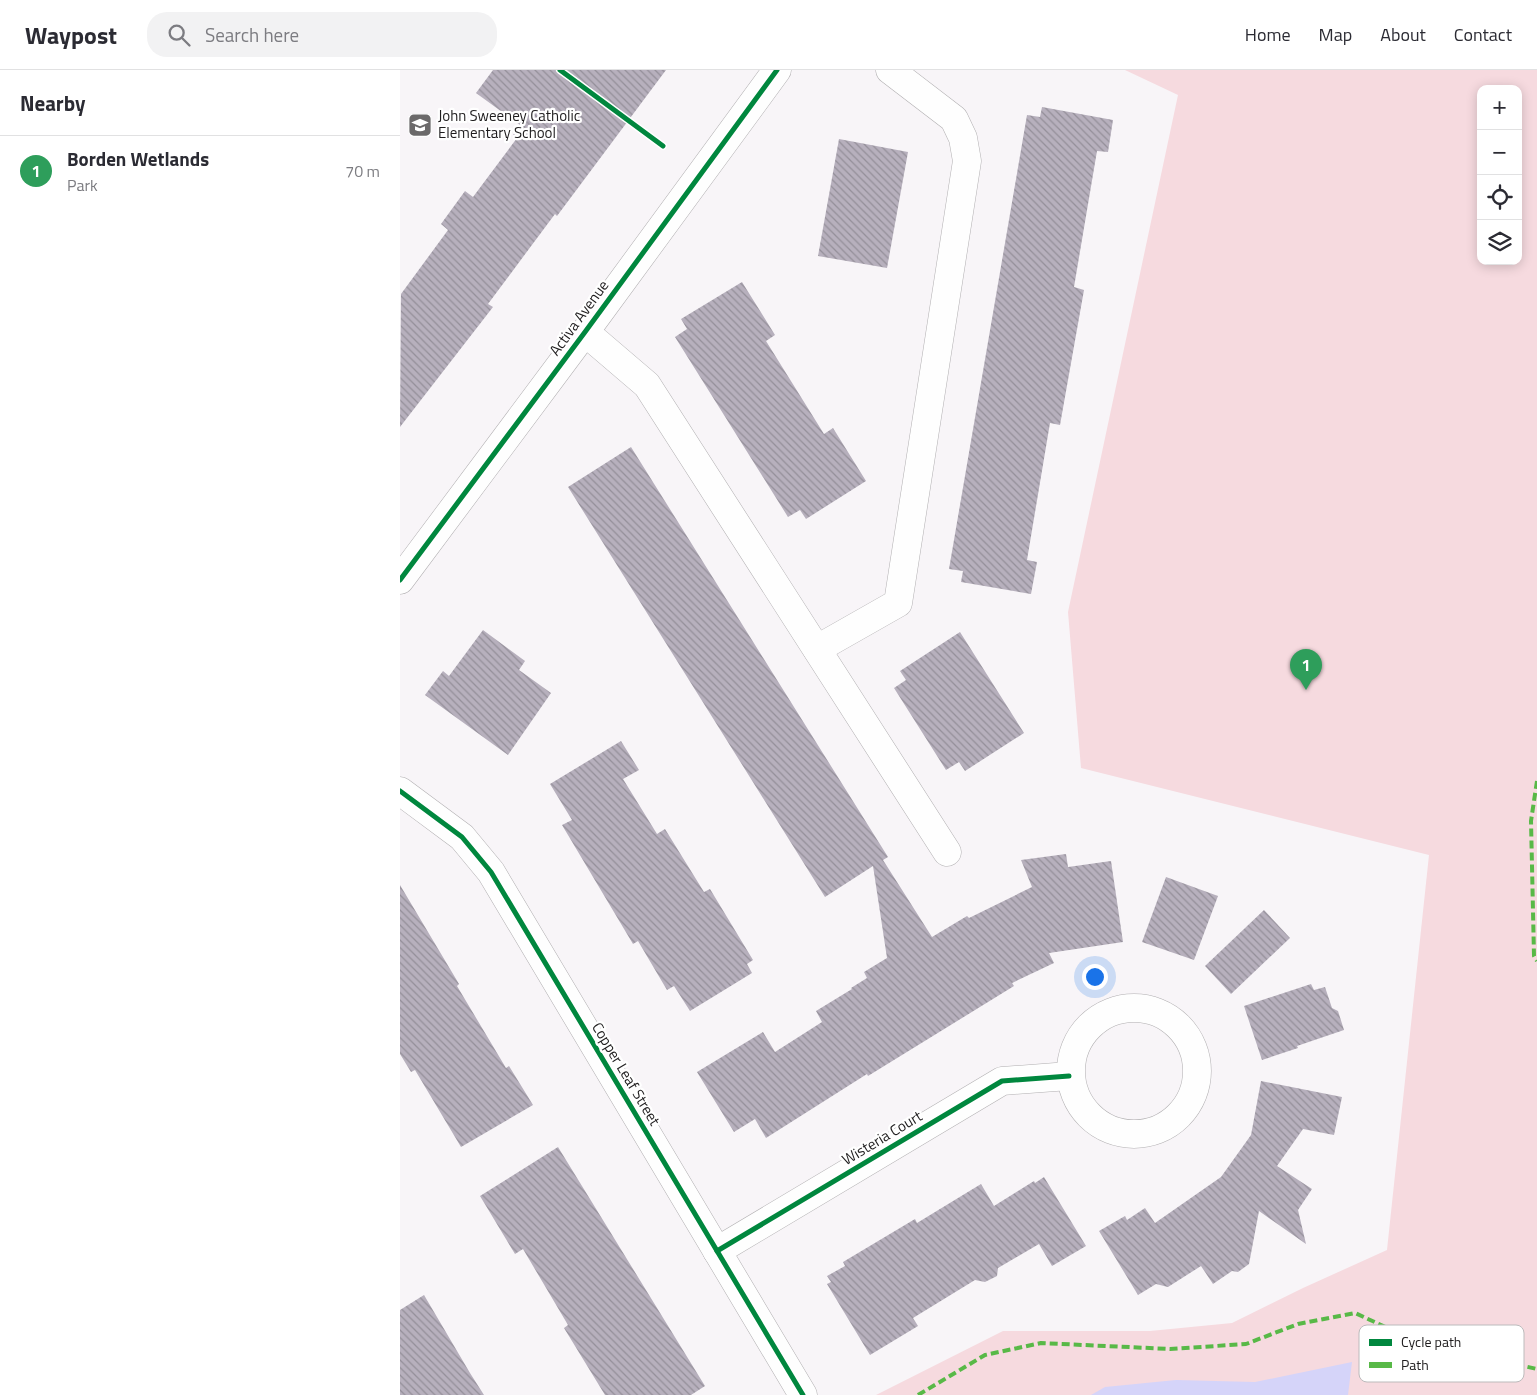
<!DOCTYPE html>
<html lang="en">
<head>
<meta charset="utf-8">
<style>
  body { margin:0; font-family:"Titillium Web",sans-serif; background:#f2f2f3; color:#2b2b33 }
  .controls { position:absolute; right:15px; top:15px; display:grid; overflow:hidden; border-radius:10px; box-shadow:0 2px 12px #0003 }
  .controls button { width:45px; height:45px; display:grid; place-items:center; padding:0; border:0; border-bottom:1px solid #e1e1e2; background:#fff; color:#2b2b33; font:25px sans-serif }
  .you { position:absolute; left:694px; top:906px; width:18px; height:18px; margin:-12px; border:4px solid #fff; border-radius:50%; background:#1a73e8; box-shadow:0 0 0 8px #1a73e833 }
  .badge { display:grid; place-items:center; width:32px; height:32px; border-radius:50%; background:#6b696a; color:#fff; font-size:16px; font-weight:700 }
  .pin { position:absolute; translate:-50% -41px; filter:drop-shadow(0 1px 2px #0008) }
  .pin::after { content:''; position:absolute; top:26px; width:18px; height:15px; background:inherit; clip-path:polygon(0 0,100% 0,50% 100%) }
  .list { margin:0; padding:0; list-style:none }
  h2 { display:flex; justify-content:space-between; align-items:center; height:65px; margin:0; padding:0 20px; font-size:21px }
  h2 small { font-size:16px; font-weight:400; color:#7c7c81 }
  .list li { display:grid; grid-template-columns:32px 1fr auto; gap:15px; align-items:center; box-sizing:border-box; height:70px; padding:0 20px; border-top:1px solid #e1e1e2 }
  .list b { display:block; font-size:19px; white-space:nowrap }
  .list p { margin:0; font-size:16px; white-space:nowrap; color:#7c7c81 }
  .list em { font-size:16px; font-style:normal; color:#7c7c81 }
  .icon { flex:none; width:28px; height:28px; fill:none; stroke:currentColor; stroke-width:2; stroke-linecap:round; stroke-linejoin:round }
  .map { position:relative; flex:none; width:1137px; height:1325px; overflow:hidden }
  header { display:flex; align-items:center; gap:30px; box-sizing:border-box; height:70px; padding:0 25px; background:#fff; border-bottom:1px solid #e1e1e2 }
  header strong { font-size:24px }
  nav { display:flex; gap:28px; margin-inline-start:auto; font-size:18px }
  .search { width:350px; height:45px; background:#f2f2f3; display:flex; align-items:center; gap:12px; box-sizing:border-box; padding:0 18px; border-radius:20px; color:#7c7c81; font-size:19px }
  main { display:flex }
  aside { flex:1; background:#fff }
  .map>svg:first-child { display:block }
  .park { fill:#f6dadf; fill-rule:evenodd }
  .water { fill:#d5d4f9 }
  .building { fill:url(#building-back-hatch) }
  .lines { fill:none; stroke-linecap:round; stroke-linejoin:round }
  .minor-casing { stroke:#b1afb1; stroke-width:29 }
  .minor { stroke:#fefefe; stroke-width:28 }
  .quiet { stroke:#58b947; stroke-width:4; stroke-dasharray:8 4; stroke-linecap:butt }
  .cycleway-casing { stroke:#fff; stroke-width:8 }
  .cycleway { stroke:#00873e; stroke-width:5 }
  .labels { text-anchor:middle; stroke-width:4.5; stroke-linejoin:round; paint-order:stroke }
  .poi-label { font-size:15px; fill:#1f1d1e; stroke:#fff; text-anchor:start }
  .street-label { font-size:15px; fill:#1f1d1e; stroke:#fff }
  .key { fill:#fff; stroke:#bcbbbc; stroke-width:1 }
  .key-label { font-size:14px; fill:#1f1d1e }
</style>
</head>
<body>
<header>
<strong>Waypost</strong>
<div class="search"><svg class="icon" aria-label="search" viewBox="0 0 24 24"><circle cx="10" cy="10" r="6"/><path d="M15 15l6 6"/></svg>Search here</div>
<nav><a>Home</a><a>Map</a><a>About</a><a>Contact</a></nav>
</header>
<main>
<aside>
<h2>Nearby<small></small></h2>
<ul class="list">
<li><span class="badge" style="background:#2e9e5b">1</span><div><b>Borden Wetlands</b><p>Park</p></div><em>70 m</em></li>
</ul>
</aside>
<div class="map">
<svg width="1137" height="1325" viewBox="0 0 1137 1325">
  <defs>
    <pattern id="building-back-hatch" width="6" height="6" patternUnits="userSpaceOnUse" patternTransform="scale(1.25)"><rect width="6" height="6" fill="#b7b0bd"/><path d="M-1 5l2 2M0 0l6 6M5-1l2 2" fill="none" stroke="#948f99"/></pattern>
  </defs>
  <rect width="100%" height="100%" fill="#f8f5f8"/>
  <!-- park -->
  <path class="park" d="M725,0h412v1325h-661l127,-64h147l82,-8 71,-35 84,-38 42,-395 -348,-87 -13,-156 110,-517zM1081,19h37v172h-37z"/>
  <!-- water -->
  <path class="water" d="M952,1292l-4,33h-257l14,-8 71,-7 79,2z"/>
  <!-- building -->
  <g class="building">
    <path d="M93,0h173l-109,146 -2,-2 -67,90 5,3 -93,120 1,-133 47,-64 -7,-6 24,-33 8,6 44,-59 -4,-3 7,-10 -44,-32z"/>
    <path d="M642,37l71,13 -5,32 -11,-1 -23,136 10,3 -24,135 -10,-2 -23,137 10,2 -6,32 -70,-12 2,-11 -14,-2 78,-454 13,2z"/>
    <path d="M439,69l69,13 -21,116 -69,-12z"/>
    <path d="M342,212l33,53 -9,6 58,93 9,-6 33,53 -60,38 -6,-9 -12,7 -113,-180 12,-8 -6,-10z"/>
    <path d="M231,377l257,410 -5,3 49,77 35,-21 2,2 63,-31 -11,-27 45,-6 2,13 43,-6 12,81 -74,11 5,10 -42,20 2,3 -146,90 -1,-2 -101,64 -11,-19 -21,13 -37,-60 66,-40 12,20 47,-30 -6,-11 36,-22 -1,-1 16,-10 -3,-6 23,-14 -14,-92 -48,31 -257,-410z"/>
    <path d="M83,560l42,31 -6,9 32,23 -43,62 -83,-60 18,-24 6,5z"/>
    <path d="M560,562l64,101 -59,38 -6,-9 -13,8 -52,-82 12,-8 -6,-9z"/>
    <path d="M221,671l18,29 -16,9 34,55 8,-5 39,63 6,-3 43,71 -6,4 5,9 -62,38 -16,-25 -7,4 -29,-49 -5,3 -71,-119 10,-5 -22,-36z"/>
    <path d="M766,807l52,19 -24,64 -52,-18z"/>
    <path d="M0,815l59,99 -2,2 49,82 3,-2 24,39 -72,42 -46,-77 -4,2 -11,-18z"/>
    <path d="M864,840l26,28 -59,56 -26,-28z"/>
    <path d="M911,914l3,6 11,-3 7,21 6,3 6,19 -47,16 1,2 -36,12 -18,-54z"/>
    <path d="M861,1011l81,16 -8,38 -31,-6 -26,37 35,23 -14,21 8,34 -47,-33 -10,53 -11,8 -6,-1 -19,13 -12,-18 -33,21 -12,-3 -18,11 -39,-64 26,-15 2,4 18,-12 10,15 66,-46 30,-42z"/>
    <path d="M158,1077l147,239 -14,9h-86l-41,-67 4,-3 -45,-76 -8,5 -35,-58z"/>
    <path d="M644,1107l42,69 -34,20 -13,-22 -41,24 -1,8 -12,6 -10,-2 -62,38 5,8 -48,29 -43,-71 4,-2 -4,-6 18,-10 -2,-4 72,-43 2,4 64,-39 13,22 40,-25 1,2z"/>
    <path d="M24,1225l46,78 14,22h-84v-85z"/>
  </g>
  <g class="lines">
    <!-- minor casing -->
    <g class="minor-casing">
      <g id="minor">
        <path d="M185,262l62,53 300,467"/>
        <path d="M0,510l185,-248 192,-262"/>
        <path d="M417,579l81,-46 69,-442 -4,-23 -9,-19 -64,-49"/>
        <path d="M0,721l62,46 29,35 312,523"/>
        <circle cx="734" cy="1001" r="63"/>
        <path d="M317,1181l285,-170 67,-5"/>
      </g>
    </g>
    <!-- minor -->
    <use href="#minor" class="minor"/>
    <!-- quiet -->
    <g class="quiet">
      <path d="M1137,711l-6,40 3,135 3,5"/>
      <path d="M518,1325l67,-40 56,-12 129,6 76,-5 52,-20 57,-11 63,29 119,27"/>
    </g>
    <!-- cycleway casing -->
    <g class="cycleway-casing">
      <g id="cycleway">
        <path d="M160,0l103,76"/>
        <path d="M0,510l185,-248 192,-262"/>
        <path d="M0,721l62,46 29,35 312,523"/>
        <path d="M317,1181l285,-170 67,-5"/>
      </g>
    </g>
    <!-- cycleway -->
    <use href="#cycleway" class="cycleway"/>
  </g>
  <!-- icons -->
  <defs>
    <g id="school-square" transform="scale(1.25)"><rect x="-9" y="-9" width="18" height="18" rx="4" fill="#6b696a" stroke="#fff"/><path d="M0-5L7-2L0 1L-7-2ZM-4 1L0 2.5L4 1V4Q0 6-4 4Z" fill="#fff"/></g>
  </defs>
  <g fill-rule="evenodd">
    <use href="#school-square" x="20" y="55"/>
  </g>
  <g class="labels">
    <!-- poi labels -->
    <g class="poi-label">
      <text x="38" y="51">John Sweeney Catholic<tspan x="38" dy="17">Elementary School</tspan></text>
    </g>
    <!-- street labels -->
    <g class="street-label">
      <text transform="translate(179 248) rotate(-54)" y="5">Activa Avenue</text>
      <text transform="translate(226 1004) rotate(59)" y="5">Copper Leaf Street</text>
      <text transform="translate(482 1068) rotate(-31)" y="5">Wisteria Court</text>
    </g>
  </g>
  <!-- legend -->
  <rect x="959" y="1255" width="165" height="57" rx="8" class="key"/>
  <rect x="969" y="1269" width="23" height="7" fill="#00873e"/>
  <rect x="969" y="1292" width="23" height="6" fill="#58b947"/>
  <g class="key-label">
    <text x="1001" y="1277">Cycle path</text>
    <text x="1001" y="1300">Path</text>
  </g>
</svg>
<div class="controls">
<button>+</button>
<button>−</button>
<button><svg class="icon" aria-label="locate" viewBox="0 0 24 24"><circle cx="12" cy="12" r="6"/><path d="M12 2v4M12 18v4M2 12h4M18 12h4"/></svg></button>
<button><svg class="icon" aria-label="layers" viewBox="0 0 24 24"><path d="M12 4l9 5-9 5-9-5zM3 14l9 5 9-5"/></svg></button>
</div>
<div class="you"></div>
<div class="pin badge" style="left:906px;top:620px;background:#2e9e5b">1</div>
</div>
</main>
</body>
</html>
